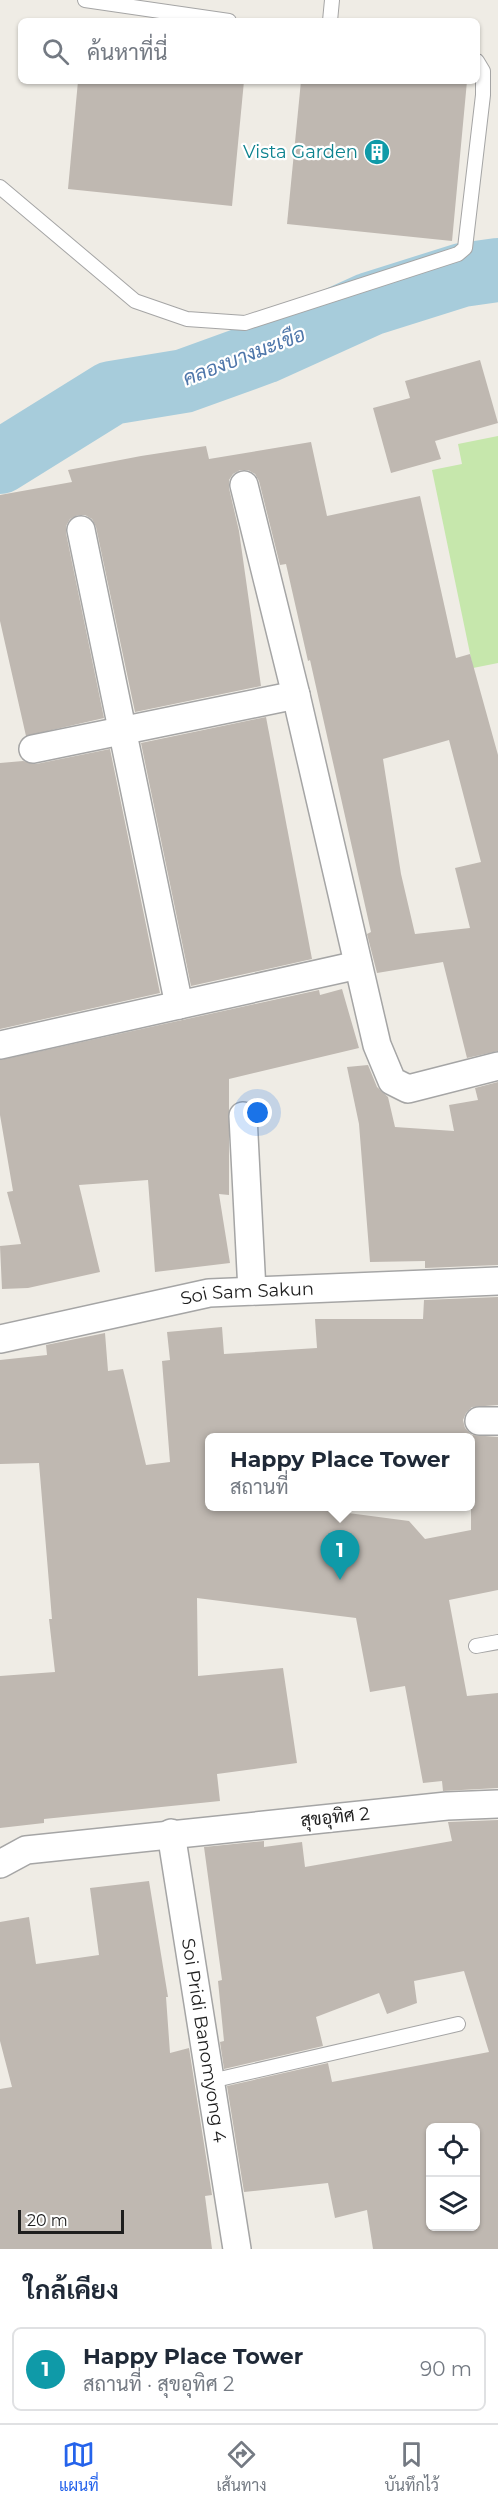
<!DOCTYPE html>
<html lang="th">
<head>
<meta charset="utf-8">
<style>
  body { margin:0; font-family:Montserrat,Sarabun,sans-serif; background:#f6f6f7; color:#1f2937 }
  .controls { position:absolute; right:18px; bottom:18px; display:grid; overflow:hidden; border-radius:9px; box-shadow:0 2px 4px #0004 }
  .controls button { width:54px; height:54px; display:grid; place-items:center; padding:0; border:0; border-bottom:2px solid #e0e1e3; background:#fff; color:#1f2937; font:30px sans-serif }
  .scale { position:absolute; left:18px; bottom:15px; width:106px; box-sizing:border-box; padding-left:6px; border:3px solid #1e1e1e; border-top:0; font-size:16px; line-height:21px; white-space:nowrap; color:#1e1e1e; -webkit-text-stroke:4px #fff; paint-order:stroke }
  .you { position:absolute; left:258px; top:1113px; width:21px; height:21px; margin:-15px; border:4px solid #fff; border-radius:50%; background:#1a73e8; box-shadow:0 0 0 9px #1a73e833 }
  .badge { display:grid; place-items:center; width:39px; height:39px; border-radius:50%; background:#2563eb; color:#fff; font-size:20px; font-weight:700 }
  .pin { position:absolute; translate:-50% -50px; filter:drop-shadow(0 2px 3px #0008) }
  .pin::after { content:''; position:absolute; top:32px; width:21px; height:18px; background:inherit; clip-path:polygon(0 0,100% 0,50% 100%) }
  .popup { position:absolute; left:205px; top:1433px; width:270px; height:78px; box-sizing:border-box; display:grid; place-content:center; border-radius:9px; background:#fff; filter:drop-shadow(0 2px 4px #0005); font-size:20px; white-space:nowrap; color:#747a83 }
  .popup b { font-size:22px; color:#1f2937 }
  .popup::after { content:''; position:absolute; left:50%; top:100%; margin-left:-12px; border:12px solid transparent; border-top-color:#fff }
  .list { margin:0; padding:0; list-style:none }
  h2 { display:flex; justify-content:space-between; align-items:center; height:78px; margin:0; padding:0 24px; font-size:26px }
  h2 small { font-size:20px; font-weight:400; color:#747a83 }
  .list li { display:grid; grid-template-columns:39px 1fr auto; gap:18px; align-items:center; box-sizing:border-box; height:84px; margin:0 12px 12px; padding:0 12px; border:2px solid #e0e1e3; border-radius:9px }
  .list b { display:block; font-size:22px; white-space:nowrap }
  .list p { margin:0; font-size:20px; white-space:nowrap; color:#747a83 }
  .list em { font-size:20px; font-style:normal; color:#747a83 }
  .icon { flex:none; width:33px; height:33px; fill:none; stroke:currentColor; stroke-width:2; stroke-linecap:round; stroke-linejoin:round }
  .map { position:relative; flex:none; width:498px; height:2249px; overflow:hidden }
  .search { position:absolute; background:#fff; box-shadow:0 2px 4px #0004; left:18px; right:18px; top:18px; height:66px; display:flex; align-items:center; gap:15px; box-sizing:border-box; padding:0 21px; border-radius:9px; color:#747a83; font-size:22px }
  .sheet { height:174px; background:#fff }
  nav { display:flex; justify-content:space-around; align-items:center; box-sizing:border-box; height:84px; border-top:2px solid #e0e1e3; background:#fff; font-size:16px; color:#747a83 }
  nav a { display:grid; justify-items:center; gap:3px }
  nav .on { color:#2563eb }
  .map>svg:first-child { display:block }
  .grass { fill:#c6e7ac }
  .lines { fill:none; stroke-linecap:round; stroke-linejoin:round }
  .river { stroke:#a7ccdb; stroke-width:64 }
  .building { fill:#bfb8b1; fill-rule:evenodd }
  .lane-casing { stroke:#a5a5a5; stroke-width:16 }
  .street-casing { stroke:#a5a5a5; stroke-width:30 }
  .lane { stroke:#fff; stroke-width:14 }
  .street { stroke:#fff; stroke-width:27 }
  .labels { text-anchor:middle; stroke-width:4.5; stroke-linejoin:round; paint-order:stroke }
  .culture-label { font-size:18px; fill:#0d838f; stroke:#fff; text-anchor:end }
  .street-label { font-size:18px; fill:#1e1e1e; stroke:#fff }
  .water-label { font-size:20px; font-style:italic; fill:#4e76aa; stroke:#fff }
</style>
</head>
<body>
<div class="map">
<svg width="498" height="2249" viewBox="0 0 498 2249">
  <rect width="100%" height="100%" fill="#efece5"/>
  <!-- grass -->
  <path class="grass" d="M498,436v227l-25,5 -41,-198 30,-6 -4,-20z"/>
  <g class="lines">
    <!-- river -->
    <path class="river" d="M0,462l111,-69 73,-12 80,-29 106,-48 92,-29 36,-5"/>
  </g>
  <!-- building -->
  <g class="building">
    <path d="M78,81h166l-12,125 -164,-17z"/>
    <path d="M301,81h166l-15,160 -165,-17z"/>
    <path d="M480,360l18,63 -63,18 6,18 -50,14 -18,-65 37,-10 -5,-17z"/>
    <path d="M311,442l16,74 93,-20 36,162 14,-4 28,101v296l-31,7 -24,-96 -66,11 -10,-39 4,-2 -61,-272 -2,1 -22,-97 -6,1 -21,-84 -4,-7 -7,-4h-8l-7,4 -4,6v8l10,43 22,155 -126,26 -39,-185 -4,-8 -7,-4h-7l-8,4 -4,7v7l38,185 -78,18 -26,-115v-126l72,-13 -4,-12 73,-14 65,-10 3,13zM449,740l32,122 -26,6 15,60 -55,6 -14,-60 -18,-115z"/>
    <path d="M266,717l46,242 -121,27 -50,-243z"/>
    <path d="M110,749l50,244 -160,36v-266l23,-2 13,3z"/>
    <path d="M342,989l17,59 -130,31v116l-10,-1 11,69 -75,9 -7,-92 -69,5 21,87 -72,16 -26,1 -2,-43 21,-2 -14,-52 6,-1 -13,-76v-55l319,-70 1,5z"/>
    <path d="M368,1065l9,22 11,10 7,30 59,4 -5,-26 29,-5 -3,-12 23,-6v183l-73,3v-7l-55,1 -11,-138 -12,-57z"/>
    <path d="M498,1297v108l-26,2 -6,6 -3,7 2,8 7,7 26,2v153l-49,10 18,96 31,-3v95l-55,3 -1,-10 -19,2 -18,-97 -35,6 -14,-74 -159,-20 1,78 85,-8 14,95 -80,11 3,27 -176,18v4l-44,5v-152l55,-4 -6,-53h3l-13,-156 -39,1v-104l47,-5 -1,-10 59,-12 3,38 15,-2 23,96 24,-3 -8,-101 8,-1 -3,-28 55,-5 2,27 93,-6 -2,-29h108l1,-19zM210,1437h261v93l-46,9 -16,-18 -114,-15h-89l4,-15z"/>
    <path d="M498,1820v429h-125l-6,-39 -32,8 -7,-35 -84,9 -17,-106 101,-23 4,19 157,-30 -25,-81 -50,10 3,22 -30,11 -8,-21 -63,24 7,29 -99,23 -4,-27 4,-1 -6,-60 4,-1 -18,-133 60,-6v6l38,-5 3,25 147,-26 -4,-19zM430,2127h46v99h-46z"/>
    <path d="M149,1881l19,116h-2l4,56 19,-5 23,147 -7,1 7,53h-212v-160l12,-2 -12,-46v-119l29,-5 7,47 63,-9 -9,-67z"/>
  </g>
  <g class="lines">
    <!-- lane casing -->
    <g class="lane-casing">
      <g id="lane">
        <path d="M85,0l144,21"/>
        <path d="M330,21l2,-21"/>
        <path d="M0,187l135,114 52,18 58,4 213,-69 7,-6 18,-153v-24l-6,-10"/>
        <path d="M476,1646l22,-4"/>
        <path d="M211,2081l247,-57"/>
      </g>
    </g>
    <!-- street casing -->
    <g class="street-casing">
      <g id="street">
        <path d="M244,485l52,210 81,350 15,36 16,8 90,-23"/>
        <path d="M81,530l98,475"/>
        <path d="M33,749l263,-54"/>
        <path d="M0,1045l358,-80"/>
        <path d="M243,1116l9,175"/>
        <path id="s1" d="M0,1339l209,-46 289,-12"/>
        <path d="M479,1421h19"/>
        <path id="s2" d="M171,1833l66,416"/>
        <path d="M0,1864l26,-14 421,-44 51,-2"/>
      </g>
    </g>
    <!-- lane -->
    <use href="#lane" class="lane"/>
    <!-- street -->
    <use href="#street" class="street"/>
  </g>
  <!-- icons -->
  <defs>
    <g id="building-disc" transform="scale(1.35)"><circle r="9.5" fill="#0f9aa8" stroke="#fff"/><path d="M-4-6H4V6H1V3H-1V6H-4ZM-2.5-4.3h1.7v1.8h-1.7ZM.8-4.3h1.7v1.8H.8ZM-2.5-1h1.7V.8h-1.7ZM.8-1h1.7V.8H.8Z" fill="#fff"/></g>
  </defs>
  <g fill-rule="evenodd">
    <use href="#building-disc" x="377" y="152"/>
  </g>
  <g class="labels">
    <!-- culture labels -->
    <g class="culture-label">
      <text x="358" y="158">Vista Garden</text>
    </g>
    <!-- street labels -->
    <g class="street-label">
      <text dy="6" stroke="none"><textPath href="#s1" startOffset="252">Soi Sam Sakun</textPath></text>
      <text transform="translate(335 1817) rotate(-6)" y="6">สุขอุทิศ 2</text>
      <text dy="6" stroke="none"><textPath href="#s2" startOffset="210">Soi Pridi Banomyong 4</textPath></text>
    </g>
    <!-- water labels -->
    <g class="water-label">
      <text transform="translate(244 356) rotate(-21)" y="7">คลองบางมะเขือ</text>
    </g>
  </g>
</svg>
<div class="controls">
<button><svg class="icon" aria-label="locate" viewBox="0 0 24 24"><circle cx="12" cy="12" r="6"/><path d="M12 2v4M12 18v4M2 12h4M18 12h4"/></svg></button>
<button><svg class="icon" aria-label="layers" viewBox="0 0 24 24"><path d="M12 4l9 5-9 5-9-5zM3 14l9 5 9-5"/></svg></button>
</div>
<div class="scale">20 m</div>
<div class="you"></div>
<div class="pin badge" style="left:340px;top:1580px;background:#0f9aa8">1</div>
<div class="popup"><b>Happy Place Tower</b>สถานที่</div>
<div class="search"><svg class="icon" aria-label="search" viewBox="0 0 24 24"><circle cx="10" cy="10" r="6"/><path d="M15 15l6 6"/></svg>ค้นหาที่นี่</div>
</div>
<section class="sheet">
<h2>ใกล้เคียง<small></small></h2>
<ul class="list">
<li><span class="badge" style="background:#0f9aa8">1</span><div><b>Happy Place Tower</b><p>สถานที่ · สุขอุทิศ 2</p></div><em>90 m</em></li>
</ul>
</section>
<nav>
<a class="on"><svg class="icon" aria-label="map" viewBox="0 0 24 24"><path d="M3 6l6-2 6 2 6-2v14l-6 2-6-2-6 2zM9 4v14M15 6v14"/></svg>แผนที่</a>
<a><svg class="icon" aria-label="directions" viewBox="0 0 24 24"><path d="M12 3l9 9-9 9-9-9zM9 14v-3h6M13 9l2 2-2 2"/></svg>เส้นทาง</a>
<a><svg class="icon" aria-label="saved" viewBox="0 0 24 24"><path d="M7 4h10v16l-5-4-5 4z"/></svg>บันทึกไว้</a>
</nav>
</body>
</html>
